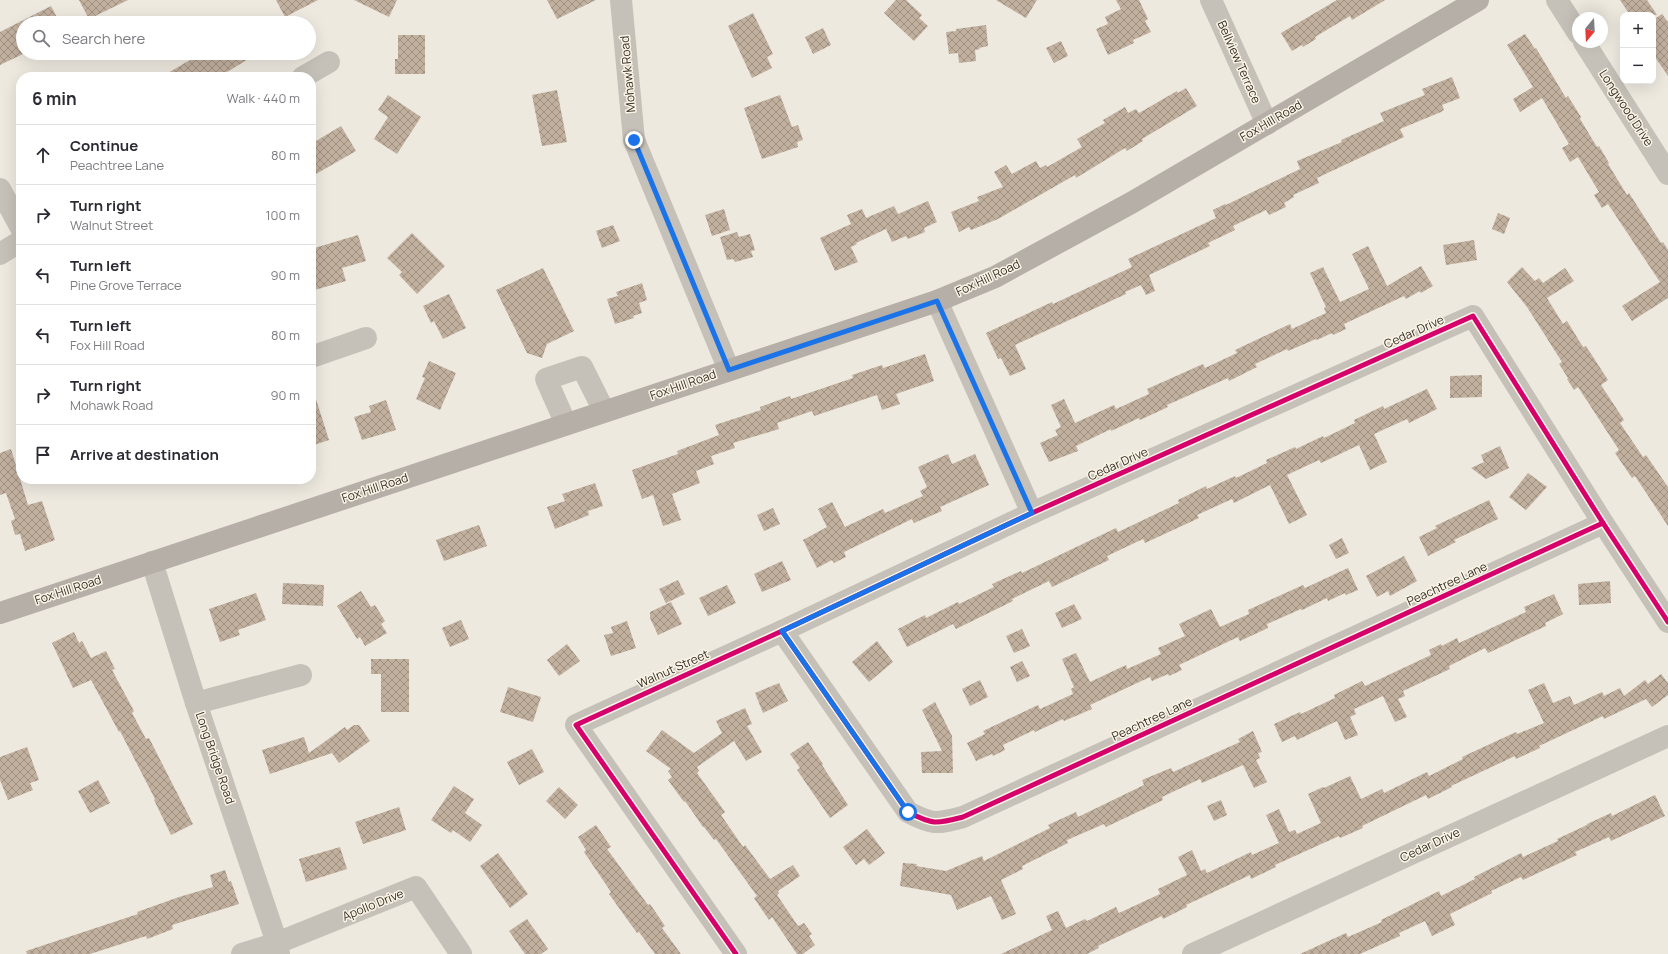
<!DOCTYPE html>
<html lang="en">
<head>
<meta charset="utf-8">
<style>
  body { margin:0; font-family:Manrope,sans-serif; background:#f7f7f7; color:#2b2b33 }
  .controls { position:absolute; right:12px; top:12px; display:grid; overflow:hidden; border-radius:8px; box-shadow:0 4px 16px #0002 }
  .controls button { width:36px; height:36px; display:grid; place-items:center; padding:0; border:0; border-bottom:1px solid #e1e1e2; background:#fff; color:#2b2b33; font:20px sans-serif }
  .compass { position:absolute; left:1572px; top:12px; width:36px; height:36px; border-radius:50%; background:#fff; box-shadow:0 4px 16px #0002; rotate:198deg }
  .stop { position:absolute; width:12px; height:12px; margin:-9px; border:3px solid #1a73e8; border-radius:50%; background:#fff }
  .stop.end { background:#1a73e8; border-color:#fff; box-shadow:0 1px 4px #0008 }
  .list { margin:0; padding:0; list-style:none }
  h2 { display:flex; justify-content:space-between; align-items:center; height:52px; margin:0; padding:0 16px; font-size:17px }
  h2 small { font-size:13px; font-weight:400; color:#7c7c81 }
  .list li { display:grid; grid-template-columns:26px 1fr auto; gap:12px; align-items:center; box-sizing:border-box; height:60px; padding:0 16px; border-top:1px solid #e1e1e2 }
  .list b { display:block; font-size:15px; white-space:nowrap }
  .list p { margin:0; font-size:13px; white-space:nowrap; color:#7c7c81 }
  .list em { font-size:13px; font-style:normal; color:#7c7c81 }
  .icon { flex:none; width:22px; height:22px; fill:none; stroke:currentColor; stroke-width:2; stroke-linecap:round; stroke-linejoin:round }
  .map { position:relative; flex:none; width:1668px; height:954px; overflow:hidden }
  .search { position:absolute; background:#fff; box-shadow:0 4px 16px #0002; left:16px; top:16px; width:300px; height:44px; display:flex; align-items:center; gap:10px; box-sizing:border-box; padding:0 14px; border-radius:22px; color:#7c7c81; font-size:15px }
  .panel { position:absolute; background:#fff; box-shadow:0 4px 16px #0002; left:16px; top:72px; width:300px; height:412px; border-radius:16px }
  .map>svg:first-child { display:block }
  .building { fill:url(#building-cross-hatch) }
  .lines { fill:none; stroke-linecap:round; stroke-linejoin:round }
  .minor { stroke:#c6c1b8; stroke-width:22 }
  .major { stroke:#b5afa7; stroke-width:22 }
  .cycleway-casing { stroke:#faf5e6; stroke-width:8 }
  .cycleway { stroke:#d6006c; stroke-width:5 }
  .route { stroke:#1a73e8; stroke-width:5 }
  .labels { text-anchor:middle; stroke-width:3; stroke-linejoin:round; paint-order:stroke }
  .street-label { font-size:12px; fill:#372e26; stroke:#faf5e6 }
</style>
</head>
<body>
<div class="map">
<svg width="1668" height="954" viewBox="0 0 1668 954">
  <defs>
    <pattern id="building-cross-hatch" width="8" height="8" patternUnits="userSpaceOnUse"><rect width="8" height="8" fill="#c2b09f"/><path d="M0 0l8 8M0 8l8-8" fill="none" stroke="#9e9081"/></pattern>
  </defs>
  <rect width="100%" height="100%" fill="#ede9df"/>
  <!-- building -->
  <g class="building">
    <path d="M79,0h49l-39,19z"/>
    <path d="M276,0h42l-33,17z"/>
    <path d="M354,0h43l-8,17z"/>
    <path d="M547,0h49l-39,19z"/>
    <path d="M896,0h10l16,15 -3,3 9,8 -14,15 -30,-28z"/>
    <path d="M996,0h41l-11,18z"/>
    <path d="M1116,0h23l9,19 -3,2 6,11 -18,8 1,3 -26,12 -12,-26 12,-5 -3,-7 16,-8z"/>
    <path d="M1337,0h48l-33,20 -2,-4 -35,21 1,2 -13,8 -1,-2 -10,6 -11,-18z"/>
    <path d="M1620,0h27l10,15h-27z"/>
    <path d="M51,6l9,17h-37v31l-23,11v-33z"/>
    <path d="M753,13l20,41 -6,3 5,11 -20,10 -24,-52z"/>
    <path d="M1662,14l6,8v54l-15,-22v-34z"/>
    <path d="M986,25l2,21 -9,2 1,1 -5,1 1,11 -17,2 -1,-10 -9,1 -3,-22 10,-1v-2z"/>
    <path d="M823,28l8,17 -18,9 -8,-17z"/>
    <path d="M1525,34l10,15 1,-1 30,50 2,-2 13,21 -1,2 17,28 2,-1 10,17 -1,1 19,31 2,-2 32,50 2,-1 5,8v48l-36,23 -10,-15 38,-24 -52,-78 -6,4 -8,-13 5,-3 -21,-35 -8,5 -8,-14 7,-4 -27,-46 -22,14 -7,-13 20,-12 -26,-42z"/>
    <path d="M398,35h27v39h-30v-15h3z"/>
    <path d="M1061,41l7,15 -14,7 -8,-15z"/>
    <path d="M202,53h56l-39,24h-58z"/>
    <path d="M1452,77l8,21 -18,7 2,5 -3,2 -41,17 4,8 -87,41 2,5 -26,12 1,2 -10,6 2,4 -17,8 -3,-5 -33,16 2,4 -27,13 2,3 -61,29 6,16 -9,4 -5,-10 -16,7 1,2 -111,51 11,24 -16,7 -9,-18 -3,1 -12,-26 66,-31 1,2 79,-37 -4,-8 88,-41 -3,-8 12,-6 1,1 74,-36 -3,-8 45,-19 -1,-2 43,-19 -4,-8 45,-18 -3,-6z"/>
    <path d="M1186,88l11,18 -55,33 1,2 -16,10 -2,-3 -49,30 -1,-3 -77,44 -27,11 -2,-3 -10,5 -8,-20 28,-11 -2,-4 26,-10 -9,-15 12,-7 6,9 24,-13 4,7 6,-3 1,2 35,-20 -5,-8 28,-16 -2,-3 22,-13 3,6 8,-4 3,4 38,-22 1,2z"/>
    <path d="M557,90l10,52 -25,4 -10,-51z"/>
    <path d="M388,95l33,22 -24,37 -23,-15 14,-22 -10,-7z"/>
    <path d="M780,95l12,32 6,-2 5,15 -6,2 1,5 -36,12 -18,-51z"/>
    <path d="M341,126l15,25 -40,23 -5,-9v-21z"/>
    <path d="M928,201l9,21 -13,6 1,4 -17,7 -2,-3 -14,6 -6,-13 -30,14 1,1 -6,3 7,15 -23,9 -15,-33 31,-14 -4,-9 15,-6 4,9 28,-12 4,8z"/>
    <path d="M724,209l6,21 -18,6 -7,-21z"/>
    <path d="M1498,213l12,5 -6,16 -12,-5z"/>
    <path d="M613,225l7,16 -18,7 -6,-17z"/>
    <path d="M737,232l2,5 11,-3 5,16 -4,1 2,6 -18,5 -2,-3 -6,1 -7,-23z"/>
    <path d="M412,233l33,33 -28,28 -18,-19 3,-3 -15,-14z"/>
    <path d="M358,235l8,26 -24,7 4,13 -35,10v-42z"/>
    <path d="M1474,240l3,20 -31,5 -3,-20z"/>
    <path d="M1368,246l19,40 34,-20 12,20 -12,7 -1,-2 -14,8 -2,-3 -60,28 2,5 -13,6 -1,-2 -15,7 -1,-1 -28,12 -1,-2 -32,15 2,3 -28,14 -1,-3 -61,27 1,2 -28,13 -1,-2 -28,13v-2l-35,17 2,5 -29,11 -9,-19 18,-8 -3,-5 6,-3 -10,-22 13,-6 11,24 39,-18 2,4 33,-15 -2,-5 56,-25 2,4 32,-15 -2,-3 55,-26 2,5 34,-16 -2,-5 2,-1 -16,-34 13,-6 17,35 29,-13 -17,-35z"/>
    <path d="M1522,267l13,14 4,-3 4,5 22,-15 9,13 -27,17 16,26 4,-3 16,26 3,-1 22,34 -7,5 23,35 -4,3 23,34 3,-2 22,32v39l-33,-50 -3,2 -17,-25 4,-3 -41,-63 -4,3 -7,-11 1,-1 -9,-14 3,-2 -35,-55 -20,-25z"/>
    <path d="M543,268l31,63 -27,13 -5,14 -15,-5 -31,-63z"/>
    <path d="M642,283l5,17 -8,3 3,10 -9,3 1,2 -19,6 -8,-25 11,-3 -2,-4z"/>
    <path d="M449,294l17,34 -23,11 -9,-18 -3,2 -8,-17z"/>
    <path d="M925,354l9,27 -38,13 4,10 -18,6 -5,-15 -63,21 -2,-5 -35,12 2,6 -46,14 2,5 -24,8 3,8 -18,7 4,12 -28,11 9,26 -18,6 -10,-31 -11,4 -10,-29 46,-16 -1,-3 42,-16 -4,-10 46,-15 -1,-3 30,-11 1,3 62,-21 -1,-3 30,-10 1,3z"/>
    <path d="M429,361l27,12 -16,37 -24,-11 9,-21 -3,-1z"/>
    <path d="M1482,375v22l-32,1v-22z"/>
    <path d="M1427,389l10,20 -28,14 -2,-4 -33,15 13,28 -17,8 -11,-25 -38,18 -2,-3 -32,15 20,40 -18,9 -19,-39 -36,18 -2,-4 -35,16 2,3 -54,25 -2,-4 -36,17 2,4 -57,27 -3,-6 -37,18 1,2 -57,28 -3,-5 -46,23 -9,-18 27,-14 1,3 32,-16 1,2 35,-17 -2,-3 29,-13 1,2 94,-45 2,4 61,-29 -1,-3 28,-14 1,3 28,-13 1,2 31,-15 -1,-3 29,-13 1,2 27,-13 1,2 31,-15 -1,-3 29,-14 1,3z"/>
    <path d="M314,393l15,47 -18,6v-52z"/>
    <path d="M386,400l10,30 -34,10 -8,-23 17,-5 -2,-6z"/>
    <path d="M1500,446l9,22 -23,11 -15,-11 13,-6 -3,-7z"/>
    <path d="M11,449l17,56 14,-4 13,39 -30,11 -5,-17 -5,1 -4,-14 4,-2 -9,-26 -6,2v-42z"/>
    <path d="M948,454l4,10 23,-10 14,31 -49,22 2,4 -28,12 -2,-4 -68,33 2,5 -12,6 -2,-3 -15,8 -14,-28 24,-13 -9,-18 14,-7 13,25 38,-18 2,4 38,-17 -3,-5 7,-4 -9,-20z"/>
    <path d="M1528,473l19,14 -21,23 -17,-13z"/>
    <path d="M595,483l8,23 -15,5 1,4 -34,14 -8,-22 18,-6 -3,-7z"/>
    <path d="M1489,500l9,19 -44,21 2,2 -28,14 -9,-19 18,-9 -2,-2z"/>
    <path d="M773,508l7,16 -16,7 -7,-16z"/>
    <path d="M479,525l8,21 -43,15 -8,-21z"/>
    <path d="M1342,538l7,15 -13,6 -7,-14z"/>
    <path d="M1404,556l13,25 -27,15 -2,-5 -11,6 -11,-21z"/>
    <path d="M782,561l9,19 -29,12 -8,-18z"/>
    <path d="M1348,568l10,22 -12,5 -1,-2 -17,8 -1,-3 -25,12 -1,-1 -34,15 1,4 -28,13 -2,-4 -59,28 3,5 -13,6 -1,-2 -16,7 -2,-4 -60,28 2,4 -28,12 -1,-2 -28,13 -1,-2 -31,15 2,5 -12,6 -1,-2 -16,7 -9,-18 18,-9 -2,-3 55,-26 2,4 33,-15 -2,-5 3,-2 -12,-28 14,-6 14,29 36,-17 1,4 34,-15 -3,-6 27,-12 -6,-12 32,-15 9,18 29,-13 -1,-4 55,-25 2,3z"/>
    <path d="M678,580l7,14 -19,9 -7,-14z"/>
    <path d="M1610,581l1,22 -32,2 -1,-21z"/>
    <path d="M283,583l41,2 -1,21 -41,-2z"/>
    <path d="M727,585l9,18 -28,13 -9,-18z"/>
    <path d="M361,591l10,16 4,-2 10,16 -4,3 6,9 -22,13 -5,-9 -3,2 -20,-33z"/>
    <path d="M256,593l10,27 -28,10 2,5 -20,7 -11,-33z"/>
    <path d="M1554,594l9,20 -18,9 1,3 -58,27 -3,-5 -36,18 1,3 -47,22 2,5 -7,3 9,18 -12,5 -12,-26 -29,13 2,5 -6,3 8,18 -13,5 -8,-19 -40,19 -2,-4 -13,6 -8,-18 26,-12 1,2 34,-16 -1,-3 28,-14 3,5 66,-31 -2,-5 12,-6 1,2 15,-8 2,5 67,-31 -2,-5z"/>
    <path d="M671,602l11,22 -24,11 -8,-17v-6z"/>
    <path d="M1074,604l8,15 -20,9 -7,-15z"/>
    <path d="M461,620l8,19 -19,8 -8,-19z"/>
    <path d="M627,621l9,27 -25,8 -7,-21 9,-2 -2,-6z"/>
    <path d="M1022,629l8,17 -16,7 -8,-17z"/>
    <path d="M74,632l5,11 3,-2 9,17 15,-7 9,18 -3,1 22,41 -2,2 14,26 3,-1 44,86 -22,11 -17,-35 1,-1 -35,-68 -1,1 -28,-52 -18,8 -21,-45z"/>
    <path d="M877,641l16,21 -24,20 -17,-20z"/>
    <path d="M567,644l13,17 -21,15 -12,-16z"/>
    <path d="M371,659h38v53h-28v-38h-10z"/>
    <path d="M1022,661l8,15 -13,6 -7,-15z"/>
    <path d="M1661,674l7,9v12l-16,12 -6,-8 -42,20 -1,-3 -64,30 1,2 -24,11 -1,-3 -64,30 1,1 -24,12 -2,-4 -64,31 1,2 -23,10 -1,-2 -64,29 1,2 -25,12 -1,-4 -64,30 1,2 -24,12 -1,-3 -64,30 1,2 -12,6h-86l51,-24 -6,-14 12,-5 8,17 19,-9 2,2 29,-14 3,6 41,-19 -2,-5 29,-14 -9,-18 14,-7 9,21 4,-2 2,4 44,-21 1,3 27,-12 -13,-28 13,-6 10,23 6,-2 2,4 24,-11 -13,-29 15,-7 1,1 26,-12 11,23 21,-10 2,4 43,-21 2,4 34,-17 -1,-2 54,-25 1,2 27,-11 -16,-33 16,-7 9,20 17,-7 4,9 28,-13 2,4 16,-8 4,8 21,-16 3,4z"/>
    <path d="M980,680l8,17 -18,9 -8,-17z"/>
    <path d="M779,683l9,18 -25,12 -8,-20z"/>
    <path d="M508,687l33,10 -8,25 -33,-10z"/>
    <path d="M935,702l17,34 1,37h-31l-1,-21 21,-1 -20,-41z"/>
    <path d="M745,708l7,16 -5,2 15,26 -16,9 -12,-20 -37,26 2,4 -2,2 28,39 -4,3 22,32 2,-2 25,34 23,-14 7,11 -22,15 1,2 -2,2 21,31 6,-3 8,11 -3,2 6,9 -12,9h-6l-25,-37 -3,3 -15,-22 3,-2 -41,-57 -2,1 -10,-13h-1l-18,-26 -1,1 -16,-22 4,-3 -4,-6 3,-2 -25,-18 16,-21 32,23 28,-20 -6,-12z"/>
    <path d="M354,725h5l11,16 -31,22 -7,-10 -62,21 -8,-24 42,-13 5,16 36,-26 2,3z"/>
    <path d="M1253,731l9,21 -4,1 2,5 -4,2 11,22 -13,6 -11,-23 -41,18 -2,-4 -38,18 1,3 -57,27 -2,-3 -37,16 1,3 -46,23 1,3 -22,11 15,34 -14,6 -11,-24 -34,14 -6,-15 -51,-9 3,-23 14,1 -1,2 30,5 36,-15 2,5 66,-33 -2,-3 28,-13 2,5 66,-32 -2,-5 29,-12 2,4 67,-30 -2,-3z"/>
    <path d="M808,742l15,22 -1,1 26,40 -18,13 -33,-48 3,-2 -10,-14z"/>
    <path d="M27,747l12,33 -9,3 3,7 -25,10 -8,-20v-23z"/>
    <path d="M532,749l12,23 -25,13 -12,-23z"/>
    <path d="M98,780l12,23 -20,10 -12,-22z"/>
    <path d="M454,786l20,13 -9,14 17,12 -12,17 -17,-12 -2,3 -20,-13z"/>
    <path d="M559,787l19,18 -13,14 -19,-18z"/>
    <path d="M1655,795l10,21 -54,25 -2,-4 -34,15 2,3 -54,25 -2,-3 -30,14 1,2 -42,21 5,11 -23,11 -7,-15 -26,12 1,3 -40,18h-60l46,-21 2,4 34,-15 -1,-2 58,-29 2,5 34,-17 -1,-2 47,-24 2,4 35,-16 -1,-2 30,-14v-1l24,-11 1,3z"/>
    <path d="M1221,800l6,15 -13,6 -7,-15z"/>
    <path d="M399,807l7,23 -43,14 -8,-22z"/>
    <path d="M596,825l15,22 -4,2 41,56 2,-1 15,22 -3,2 19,26h-26l-16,-22 -2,1 -28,-39 2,-2 -27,-40 2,-2 -8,-13z"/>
    <path d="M867,829l18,24 -16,12 -5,-6 -8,6 -13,-18z"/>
    <path d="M340,847l7,22 -41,13 -7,-23z"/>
    <path d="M498,853l30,41 -18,14 -30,-42z"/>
    <path d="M225,870l4,12 2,-1 8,23 -67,21 1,4 -26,10 -1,-3 -56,18h-63l-1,-3 112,-37 -1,-2 42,-15 34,-10 -3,-12z"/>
    <path d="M527,919l21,30 -7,5h-16l-16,-23z"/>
  </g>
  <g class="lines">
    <!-- minor -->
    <g class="minor">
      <path d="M621,0l13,140 95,230"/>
      <path d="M1211,0l56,124"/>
      <path d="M1557,0l21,33"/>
      <path d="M1584,42l84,132"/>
      <path d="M303,77l26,-15"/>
      <path d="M0,189l21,39"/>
      <path d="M0,254l21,-13"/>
      <path d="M937,301l95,212"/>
      <path d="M311,357l55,-19"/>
      <path d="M566,424l-20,-45 36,-12 22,44"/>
      <path d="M152,562l44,141 81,240 2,11"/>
      <path d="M782,631l126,181c25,13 28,12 55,5l640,-294"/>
      <path d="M196,703l105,-28"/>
      <path d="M242,954l35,-11 139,-56 45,67"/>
      <path d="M736,954l-160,-229 206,-94 250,-118 441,-197 130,207 65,99"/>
      <path d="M1193,954l475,-218"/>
    </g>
    <!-- major -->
    <path class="major" d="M0,613l937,-312 58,-24 136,-74 347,-203"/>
    <!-- cycleway casing -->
    <g class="cycleway-casing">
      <g id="cycleway">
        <path d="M782,631l126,181c25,13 28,12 55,5l640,-294"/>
        <path d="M736,954l-160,-229 206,-94 250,-118 441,-197 130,207 65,99"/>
      </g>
    </g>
    <!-- cycleway -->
    <use href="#cycleway" class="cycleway"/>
  </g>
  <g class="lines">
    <!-- route -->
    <path class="route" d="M634,140l95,230 208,-69 95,212 -250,118 126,181"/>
  </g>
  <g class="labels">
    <!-- street labels -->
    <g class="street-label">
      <text transform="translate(1239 62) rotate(66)" y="4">Bellview Terrace</text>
      <text transform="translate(628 74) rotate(-95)" y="4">Mohawk Road</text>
      <text transform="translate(1626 108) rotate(57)" y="4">Longwood Drive</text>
      <text transform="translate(1271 121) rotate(-30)" y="4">Fox Hill Road</text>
      <text transform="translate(988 278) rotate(-25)" y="4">Fox Hill Road</text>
      <text transform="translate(1414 332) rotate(-24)" y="4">Cedar Drive</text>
      <text transform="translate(683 385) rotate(-19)" y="4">Fox Hill Road</text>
      <text transform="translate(1118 464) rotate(-24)" y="4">Cedar Drive</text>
      <text transform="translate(375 488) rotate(-18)" y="4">Fox Hill Road</text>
      <text transform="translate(1447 584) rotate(-25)" y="4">Peachtree Lane</text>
      <text transform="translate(68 590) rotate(-18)" y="4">Fox Hill Road</text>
      <text transform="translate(673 669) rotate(-24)" y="4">Walnut Street</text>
      <text transform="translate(1152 719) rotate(-25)" y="4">Peachtree Lane</text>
      <text transform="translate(215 758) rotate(71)" y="4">Long Bridge Road</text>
      <text transform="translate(1430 845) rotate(-25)" y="4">Cedar Drive</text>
      <text transform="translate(373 905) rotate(-22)" y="4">Apollo Drive</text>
    </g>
  </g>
</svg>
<div class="controls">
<button>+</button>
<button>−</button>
</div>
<svg class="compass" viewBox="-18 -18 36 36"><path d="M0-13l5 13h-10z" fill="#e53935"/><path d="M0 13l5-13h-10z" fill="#7c7c81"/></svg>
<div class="stop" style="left:908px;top:812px"></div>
<div class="stop end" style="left:634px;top:140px"></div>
<div class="search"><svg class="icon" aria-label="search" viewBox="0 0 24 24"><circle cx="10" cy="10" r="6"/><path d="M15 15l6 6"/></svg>Search here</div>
<section class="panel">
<h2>6 min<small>Walk · 440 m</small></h2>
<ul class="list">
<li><svg class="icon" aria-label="ahead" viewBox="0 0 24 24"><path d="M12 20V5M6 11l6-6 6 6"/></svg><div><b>Continue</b><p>Peachtree Lane</p></div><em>80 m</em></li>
<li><svg class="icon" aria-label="right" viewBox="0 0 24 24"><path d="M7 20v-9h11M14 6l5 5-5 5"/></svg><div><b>Turn right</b><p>Walnut Street</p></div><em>100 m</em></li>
<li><svg class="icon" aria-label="left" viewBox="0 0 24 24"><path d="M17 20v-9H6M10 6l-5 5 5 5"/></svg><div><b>Turn left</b><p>Pine Grove Terrace</p></div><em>90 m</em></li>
<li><svg class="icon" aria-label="left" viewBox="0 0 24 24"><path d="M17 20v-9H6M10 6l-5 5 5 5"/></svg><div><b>Turn left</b><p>Fox Hill Road</p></div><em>80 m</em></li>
<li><svg class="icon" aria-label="right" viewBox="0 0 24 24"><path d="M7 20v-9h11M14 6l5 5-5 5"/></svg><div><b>Turn right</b><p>Mohawk Road</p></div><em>90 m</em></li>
<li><svg class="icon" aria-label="arrive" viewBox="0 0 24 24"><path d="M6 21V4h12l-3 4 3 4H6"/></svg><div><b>Arrive at destination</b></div></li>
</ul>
</section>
</div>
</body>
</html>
